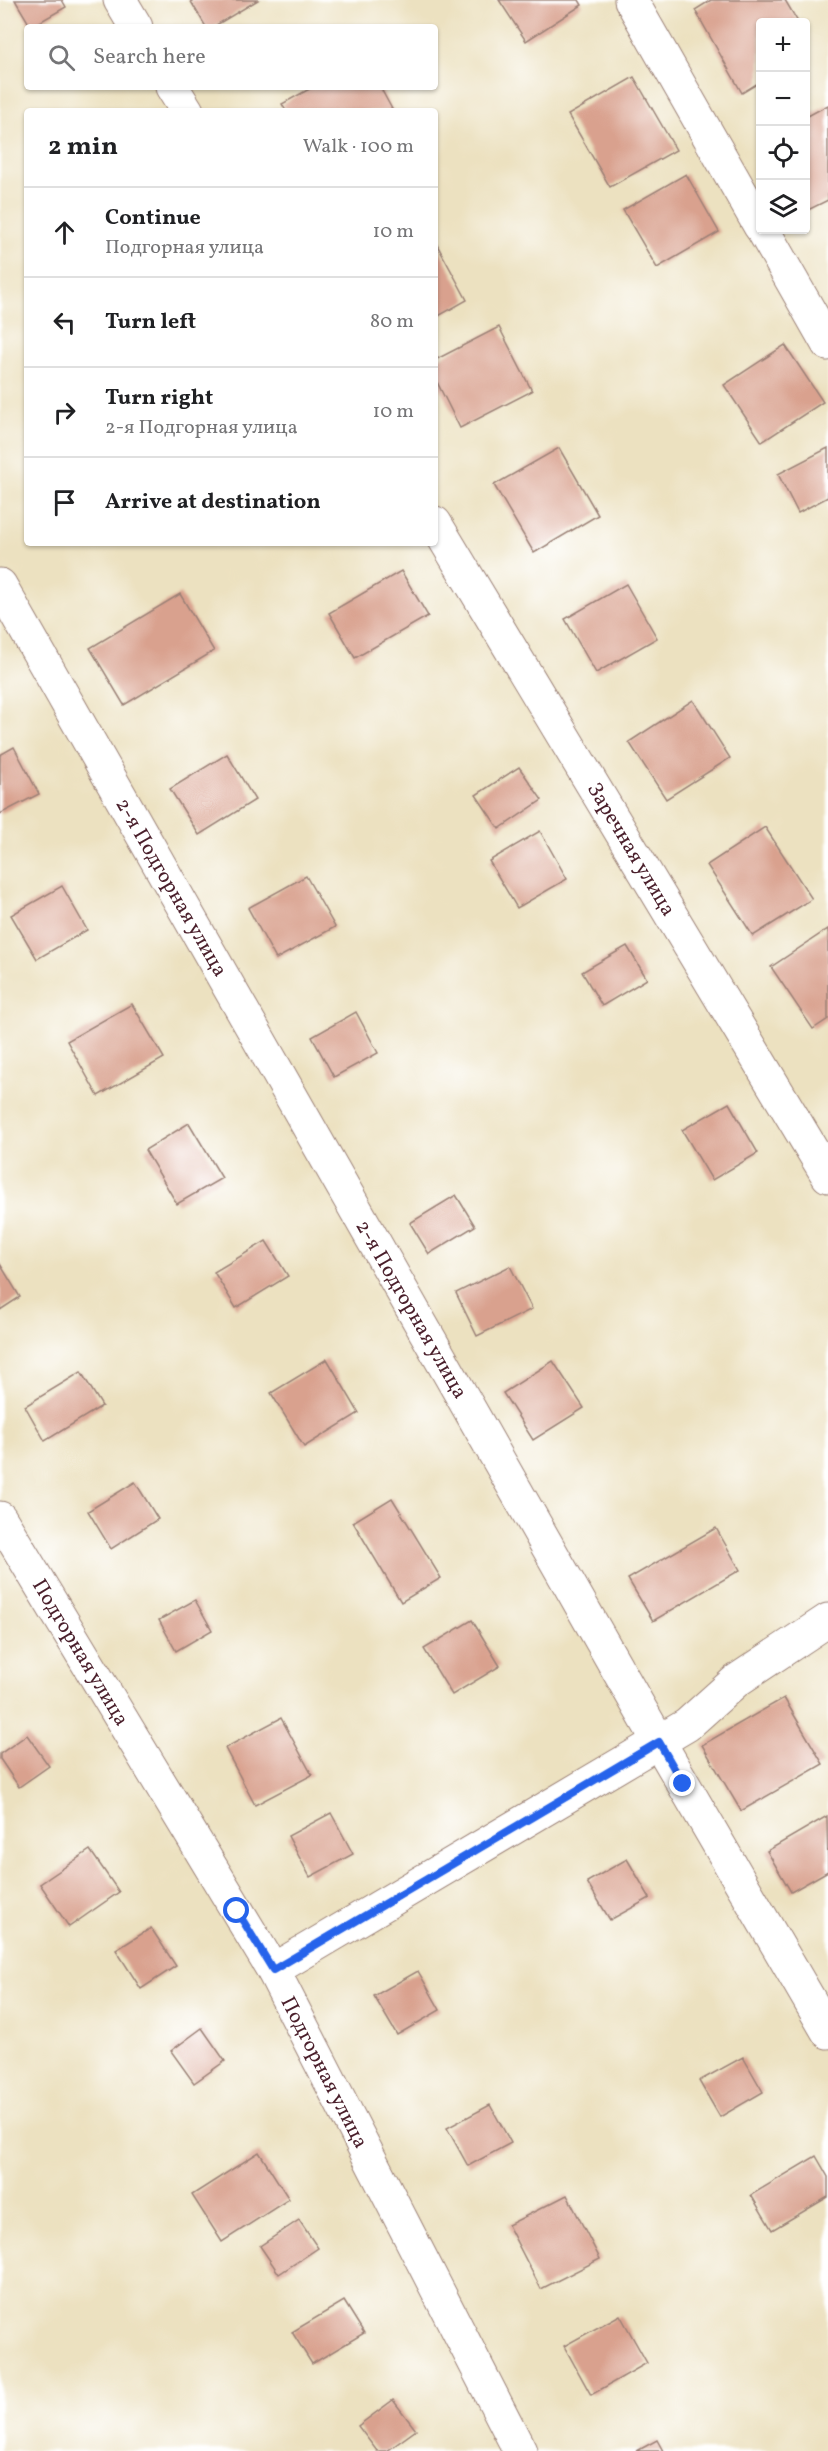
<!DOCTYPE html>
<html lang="en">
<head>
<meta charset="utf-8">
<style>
  body { margin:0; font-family:Vollkorn,serif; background:#f2f2f2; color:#202124 }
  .controls { position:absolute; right:18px; top:18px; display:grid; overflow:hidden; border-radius:6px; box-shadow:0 2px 4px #0004 }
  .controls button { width:54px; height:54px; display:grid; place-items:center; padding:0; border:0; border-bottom:2px solid #e0e0e0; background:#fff; color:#202124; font:30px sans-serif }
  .stop { position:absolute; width:18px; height:18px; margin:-14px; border:4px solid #2563eb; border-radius:50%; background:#fff }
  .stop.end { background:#2563eb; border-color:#fff; box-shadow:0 2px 6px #0008 }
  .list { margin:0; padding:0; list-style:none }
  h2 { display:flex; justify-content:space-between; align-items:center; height:78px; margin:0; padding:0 24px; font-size:26px }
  h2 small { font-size:20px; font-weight:400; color:#757577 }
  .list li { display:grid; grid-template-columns:39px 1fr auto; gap:18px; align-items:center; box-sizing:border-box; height:90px; padding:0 24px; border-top:2px solid #e0e0e0 }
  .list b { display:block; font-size:22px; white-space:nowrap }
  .list p { margin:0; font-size:20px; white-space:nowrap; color:#757577 }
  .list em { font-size:20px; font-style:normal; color:#757577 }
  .icon { flex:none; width:33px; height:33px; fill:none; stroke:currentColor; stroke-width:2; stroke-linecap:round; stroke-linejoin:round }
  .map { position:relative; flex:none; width:828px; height:2451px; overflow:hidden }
  .search { position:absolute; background:#fff; box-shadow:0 2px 4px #0004; left:24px; top:24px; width:414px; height:66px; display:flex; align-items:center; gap:15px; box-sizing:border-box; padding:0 21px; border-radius:6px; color:#757577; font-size:22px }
  .panel { position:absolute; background:#fff; box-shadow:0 2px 4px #0004; left:24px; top:108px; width:414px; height:438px; border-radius:6px }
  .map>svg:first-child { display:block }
  .building { fill:#d9a18e }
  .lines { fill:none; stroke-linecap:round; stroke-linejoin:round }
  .minor-casing { stroke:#9b8076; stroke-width:35 }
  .minor { stroke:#fff; stroke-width:33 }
  .route { stroke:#2563eb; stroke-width:8 }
  .labels { text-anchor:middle; stroke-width:4.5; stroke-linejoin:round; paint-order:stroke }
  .street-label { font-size:21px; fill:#4a1f2b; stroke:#fff }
</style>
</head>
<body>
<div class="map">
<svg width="828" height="2451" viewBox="0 0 828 2451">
  <rect width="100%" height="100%" fill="#fff"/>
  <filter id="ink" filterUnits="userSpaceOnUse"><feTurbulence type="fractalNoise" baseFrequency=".0167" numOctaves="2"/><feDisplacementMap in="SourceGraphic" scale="12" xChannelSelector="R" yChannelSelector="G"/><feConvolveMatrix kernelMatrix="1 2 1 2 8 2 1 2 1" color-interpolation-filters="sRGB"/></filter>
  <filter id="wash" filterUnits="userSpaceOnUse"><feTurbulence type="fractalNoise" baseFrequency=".008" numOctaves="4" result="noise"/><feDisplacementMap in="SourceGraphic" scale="24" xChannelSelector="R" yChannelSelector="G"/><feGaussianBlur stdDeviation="1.35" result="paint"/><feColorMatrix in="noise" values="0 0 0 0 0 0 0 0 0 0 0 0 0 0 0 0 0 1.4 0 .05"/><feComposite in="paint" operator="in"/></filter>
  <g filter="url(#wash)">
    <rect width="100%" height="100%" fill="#ece1c0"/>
    <g id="blocks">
      <!-- building -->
      <g class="building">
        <path d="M15,0h47l4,7 -35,20z"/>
        <path d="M190,0h68l-45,27h-7z"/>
        <path d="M499,0h80l3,5 -56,36z"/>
        <path d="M711,0h74l13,22h-38v60l-18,11 -47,-83z"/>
        <path d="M634,77l42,73 -66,37 -42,-72z"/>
        <path d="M313,87h67l13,24h-107l-4,-7z"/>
        <path d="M828,105v95l-20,10 -2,-5v-88z"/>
        <path d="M686,174l33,58 -62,36 -34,-58z"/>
        <path d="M435,241l32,59 -32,18z"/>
        <path d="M499,327l33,64 -72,37 -25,-50v-18z"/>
        <path d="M785,345l38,57 -61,40 -38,-57z"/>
        <path d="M559,448l39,67 -64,38 -40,-68z"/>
        <path d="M828,448v49l-30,16 -20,-39z"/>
        <path d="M401,571l27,45 -73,42 -26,-45z"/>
        <path d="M626,584l31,54 -61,35 -31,-54z"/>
        <path d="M180,594l34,57 -90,54 -34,-57z"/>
        <path d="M693,700l37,58 -64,41 -37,-57z"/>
        <path d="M14,747l25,47 -39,20v-59z"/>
        <path d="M227,754l28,46 -56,35 -29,-46z"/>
        <path d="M519,767l23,33 -43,29 -23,-34z"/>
        <path d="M765,827l47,72 -59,37 -46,-71z"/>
        <path d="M540,831l27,48 -50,29 -28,-47z"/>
        <path d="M306,876l29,51 -59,32 -28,-51z"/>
        <path d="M62,886l25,44 -50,29 -26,-44z"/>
        <path d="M828,929v90l-15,10 -42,-62z"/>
        <path d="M627,946l20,33 -45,27 -20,-34z"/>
        <path d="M132,1004l32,54 -66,38 -31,-55z"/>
        <path d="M356,1012l22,41 -44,24 -22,-40z"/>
        <path d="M729,1103l29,50 -46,27 -30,-50z"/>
        <path d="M189,1123l33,55 -45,26 -32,-54z"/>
        <path d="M456,1195l19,31 -46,28 -19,-31z"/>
        <path d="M266,1241l22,35 -52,32 -22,-36z"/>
        <path d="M0,1264l20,33 -20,13z"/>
        <path d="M510,1266l22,43 -55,27 -21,-43z"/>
        <path d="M327,1359l32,54 -55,34 -33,-54z"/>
        <path d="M553,1361l31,47 -51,32 -30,-47z"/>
        <path d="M81,1372l21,34 -57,35 -20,-35z"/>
        <path d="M135,1482l23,37 -47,30 -23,-38z"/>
        <path d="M392,1498l49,80 -40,24 -48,-80z"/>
        <path d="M716,1528l24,42 -87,51 -25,-42z"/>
        <path d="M195,1600l17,30 -36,21 -17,-31z"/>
        <path d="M472,1620l28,46 -48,29 -28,-46z"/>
        <path d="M784,1698l39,66 -82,47 -39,-66z"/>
        <path d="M281,1718l31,57 -57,30 -30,-57z"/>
        <path d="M27,1735l22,31 -30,21 -19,-28v-5z"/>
        <path d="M331,1813l22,41 -43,23 -22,-41z"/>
        <path d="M827,1816l1,55 -37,21 -24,-41z"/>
        <path d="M90,1850l29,42 -50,35 -29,-43z"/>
        <path d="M627,1859l23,39 -40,22 -23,-38z"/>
        <path d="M151,1928l25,38 -35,23 -25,-39z"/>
        <path d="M418,1971l22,39 -43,25 -23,-39z"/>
        <path d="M202,2028l23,33 -31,22 -23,-32z"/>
        <path d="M743,2057l20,35 -43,25 -21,-36z"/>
        <path d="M490,2105l21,38 -43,23 -21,-38z"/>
        <path d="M259,2152l30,47 -67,43 -30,-47z"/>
        <path d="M816,2156l12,21v20l-56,33 -21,-35z"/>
        <path d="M567,2195l33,64 -59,30 -33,-64z"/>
        <path d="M299,2220l19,28 -39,26 -19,-28z"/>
        <path d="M344,2301l20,32 -52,31 -20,-32z"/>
        <path d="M620,2315l27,48 -56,32 -27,-49z"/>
        <path d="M393,2400l23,30 -29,21h-10l-19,-25z"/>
        <path d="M657,2440l6,11h-26z"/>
      </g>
    </g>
  </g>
  <g filter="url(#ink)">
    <use href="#blocks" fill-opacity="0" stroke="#9b8076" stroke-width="1.5"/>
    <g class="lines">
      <!-- minor casing -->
      <g class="minor-casing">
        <g id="minor">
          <path d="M120,0l16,27"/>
          <path d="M631,0l129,226"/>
          <path d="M172,87l15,24"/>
          <path d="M763,230l65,114"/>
          <path d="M435,523l393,653"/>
          <path d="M0,585l659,1157 169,290"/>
          <path d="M0,1518l273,452 247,481"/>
          <path d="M273,1970l414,-245 49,-44 92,-61"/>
        </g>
      </g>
      <!-- minor -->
      <use href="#minor" class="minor"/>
    </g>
  </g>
  <g class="lines" filter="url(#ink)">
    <!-- route -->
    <path class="route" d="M237,1911l36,59 386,-228 24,42"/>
  </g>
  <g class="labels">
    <!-- street labels -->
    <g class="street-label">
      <text transform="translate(632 849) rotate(59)" y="7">Заречная улица</text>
      <text transform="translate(172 887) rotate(60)" y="7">2-я Подгорная улица</text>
      <text transform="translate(412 1309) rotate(60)" y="7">2-я Подгорная улица</text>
      <text transform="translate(81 1652) rotate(59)" y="7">Подгорная улица</text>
      <text transform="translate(325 2072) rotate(63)" y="7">Подгорная улица</text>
    </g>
  </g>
</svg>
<div class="controls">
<button>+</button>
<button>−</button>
<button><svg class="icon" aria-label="locate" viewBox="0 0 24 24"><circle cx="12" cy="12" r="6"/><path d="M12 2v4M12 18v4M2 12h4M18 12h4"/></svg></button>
<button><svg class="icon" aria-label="layers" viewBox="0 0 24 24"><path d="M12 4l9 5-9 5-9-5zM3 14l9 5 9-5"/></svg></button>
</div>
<div class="stop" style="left:237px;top:1911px"></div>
<div class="stop end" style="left:683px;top:1784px"></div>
<div class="search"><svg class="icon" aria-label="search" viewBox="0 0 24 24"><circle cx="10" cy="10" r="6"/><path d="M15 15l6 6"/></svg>Search here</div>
<section class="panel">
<h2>2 min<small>Walk · 100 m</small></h2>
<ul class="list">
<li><svg class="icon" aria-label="ahead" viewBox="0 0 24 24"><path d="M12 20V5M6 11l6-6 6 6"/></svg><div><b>Continue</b><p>Подгорная улица</p></div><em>10 m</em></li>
<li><svg class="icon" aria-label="left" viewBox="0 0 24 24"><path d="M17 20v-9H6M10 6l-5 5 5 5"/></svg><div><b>Turn left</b></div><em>80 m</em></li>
<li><svg class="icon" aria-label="right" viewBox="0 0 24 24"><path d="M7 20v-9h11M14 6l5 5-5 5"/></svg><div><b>Turn right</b><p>2-я Подгорная улица</p></div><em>10 m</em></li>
<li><svg class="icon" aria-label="arrive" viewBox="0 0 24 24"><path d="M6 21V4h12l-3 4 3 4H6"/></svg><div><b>Arrive at destination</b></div></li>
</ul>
</section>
</div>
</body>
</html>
